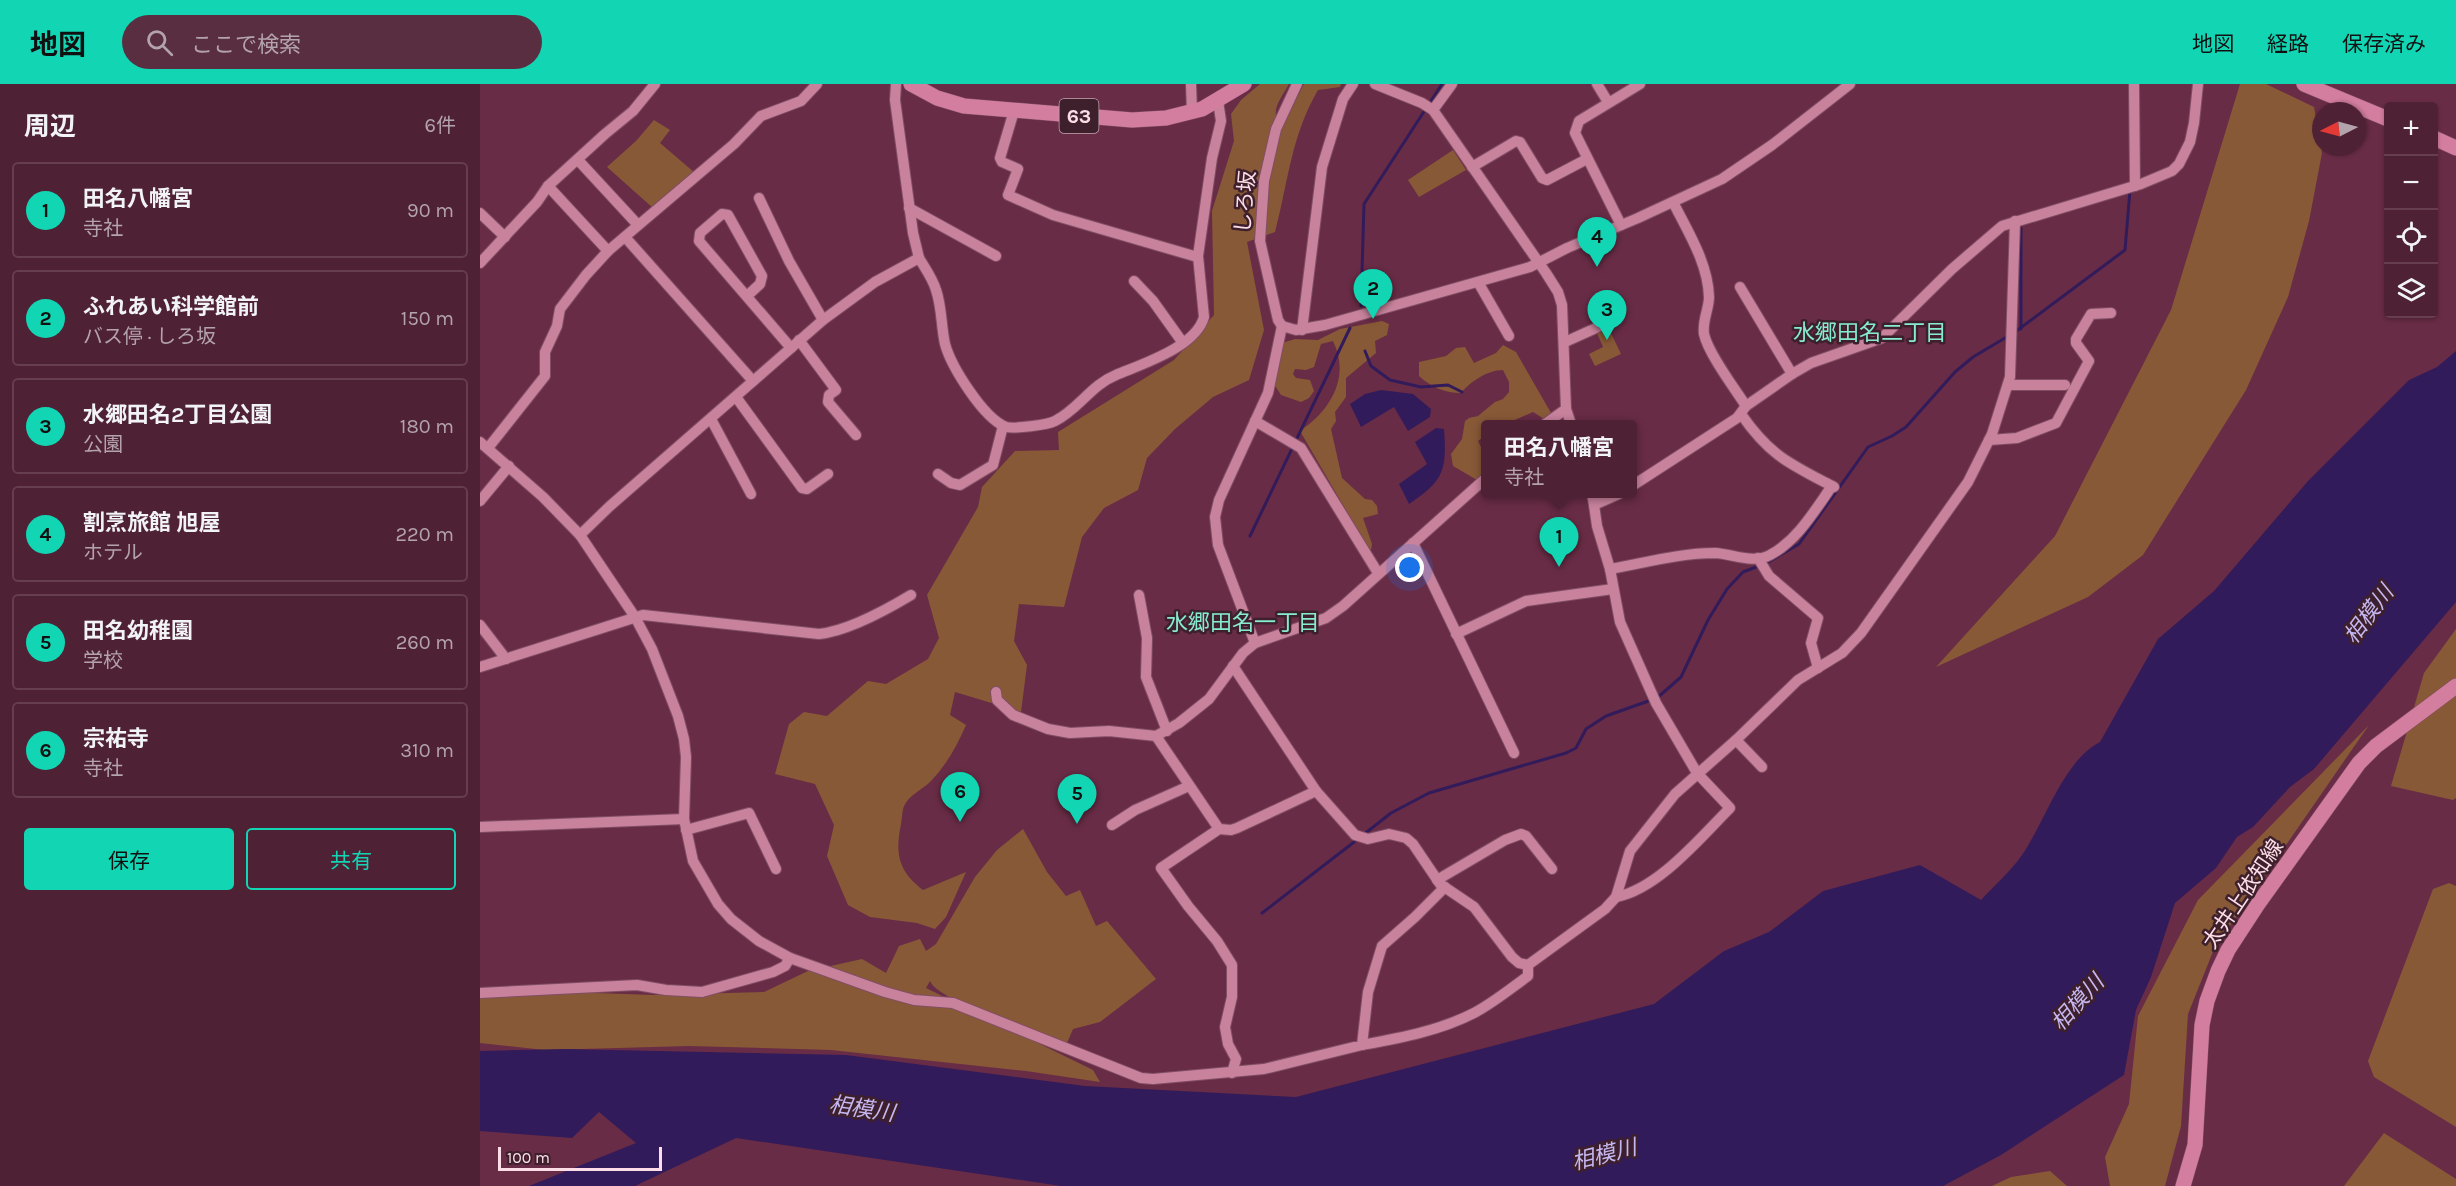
<!DOCTYPE html>
<html lang="ja">
<head>
<meta charset="utf-8">
<style>
  body { margin:0; font-family:Karla,"Noto Sans JP",sans-serif; background:#592e40; color:#f1f3f6 }
  .controls { position:absolute; right:18px; top:18px; display:grid; overflow:hidden; border-radius:6px; box-shadow:0 2px 4px #0004 }
  .controls button { width:54px; height:54px; display:grid; place-items:center; padding:0; border:0; border-bottom:2px solid #663e4f; background:#4f2134; color:#f1f3f6; font:30px sans-serif }
  .compass { position:absolute; left:1832px; top:18px; width:54px; height:54px; border-radius:50%; background:#4f2134; box-shadow:0 2px 4px #0004; rotate:264deg }
  .scale { position:absolute; left:18px; bottom:15px; width:164px; box-sizing:border-box; padding-left:6px; border:3px solid #fddee8; border-top:0; font-size:16px; line-height:21px; white-space:nowrap; color:#fddee8; -webkit-text-stroke:4px #3d202b; paint-order:stroke }
  .you { position:absolute; left:930px; top:484px; width:21px; height:21px; margin:-15px; border:4px solid #fff; border-radius:50%; background:#1a73e8; box-shadow:0 0 0 9px #1a73e833 }
  .badge { display:grid; place-items:center; width:39px; height:39px; border-radius:50%; background:#12d5b4; color:#111; font-size:20px; font-weight:700 }
  .pin { position:absolute; translate:-50% -50px; filter:drop-shadow(0 2px 3px #0008) }
  .pin::after { content:''; position:absolute; top:32px; width:21px; height:18px; background:inherit; clip-path:polygon(0 0,100% 0,50% 100%) }
  .popup { position:absolute; left:1001px; top:336px; width:156px; height:78px; box-sizing:border-box; display:grid; place-content:center; border-radius:6px; background:#4f2134; filter:drop-shadow(0 2px 4px #0005); font-size:20px; white-space:nowrap; color:#b3a3ac }
  .popup b { font-size:22px; color:#f1f3f6 }
  .popup::after { content:''; position:absolute; left:50%; top:100%; margin-left:-12px; border:12px solid transparent; border-top-color:#4f2134 }
  .list { margin:0; padding:0; list-style:none }
  h2 { display:flex; justify-content:space-between; align-items:center; height:78px; margin:0; padding:0 24px; font-size:26px }
  h2 small { font-size:20px; font-weight:400; color:#b3a3ac }
  .list li { display:grid; grid-template-columns:39px 1fr auto; gap:18px; align-items:center; box-sizing:border-box; height:96px; margin:0 12px 12px; padding:0 12px; border:2px solid #663e4f; border-radius:6px }
  .list b { display:block; font-size:22px; white-space:nowrap }
  .list p { margin:0; font-size:20px; white-space:nowrap; color:#b3a3ac }
  .list em { font-size:20px; font-style:normal; color:#b3a3ac }
  .actions { display:flex; gap:12px; padding:18px 24px }
  .actions a { flex:1; padding:14px 0; border:2px solid #12d5b4; border-radius:6px; text-align:center; font-size:21px; color:#12d5b4 }
  .actions .main { background:#12d5b4; color:#111 }
  .icon { flex:none; width:33px; height:33px; fill:none; stroke:currentColor; stroke-width:2; stroke-linecap:round; stroke-linejoin:round }
  .map { position:relative; flex:none; width:1976px; height:1102px; overflow:hidden }
  header { display:flex; align-items:center; gap:36px; box-sizing:border-box; height:84px; padding:0 30px; background:#12d5b4; color:#111 }
  header strong { font-size:28px }
  nav { display:flex; gap:33px; margin-inline-start:auto; font-size:21px }
  .search { width:420px; height:54px; background:#592e40; display:flex; align-items:center; gap:15px; box-sizing:border-box; padding:0 21px; border-radius:33px; color:#b3a3ac; font-size:22px }
  main { display:flex }
  aside { flex:1; background:#4f2134 }
  .map>svg:first-child { display:block }
  .green { fill:#885937 }
  .water { fill:#321b5a }
  .lines { fill:none; stroke-linecap:round; stroke-linejoin:round }
  .stream { stroke:#321b5a; stroke-width:3 }
  .minor-casing { stroke:#804e64; stroke-width:12 }
  .major-casing { stroke:#804e64; stroke-width:16 }
  .minor { stroke:#c8829c; stroke-width:10 }
  .major { stroke:#d47e9f; stroke-width:15 }
  .labels { text-anchor:middle; stroke-width:5; stroke-linejoin:round; paint-order:stroke }
  .shield { fill:#3d202b; stroke:#c3a5af; stroke-width:1.5 }
  .shield-label { font-size:20px; font-weight:bold; fill:#fddee8 }
  .street-label { font-size:21px; fill:#fddee8; stroke:#3d202b }
  .neighbourhood-label { font-size:22px; fill:#87ead1; stroke:#3d202b }
  .water-label { font-size:22px; font-style:italic; fill:#c5b7f1; stroke:#3d202b }
</style>
</head>
<body>
<header>
<strong>地図</strong>
<div class="search"><svg class="icon" aria-label="search" viewBox="0 0 24 24"><circle cx="10" cy="10" r="6"/><path d="M15 15l6 6"/></svg>ここで検索</div>
<nav><a>地図</a><a>経路</a><a>保存済み</a></nav>
</header>
<main>
<aside>
<h2>周辺<small>6件</small></h2>
<ul class="list">
<li><span class="badge">1</span><div><b>田名八幡宮</b><p>寺社</p></div><em>90 m</em></li>
<li><span class="badge">2</span><div><b>ふれあい科学館前</b><p>バス停 · しろ坂</p></div><em>150 m</em></li>
<li><span class="badge">3</span><div><b>水郷田名2丁目公園</b><p>公園</p></div><em>180 m</em></li>
<li><span class="badge">4</span><div><b>割烹旅館 旭屋</b><p>ホテル</p></div><em>220 m</em></li>
<li><span class="badge">5</span><div><b>田名幼稚園</b><p>学校</p></div><em>260 m</em></li>
<li><span class="badge">6</span><div><b>宗祐寺</b><p>寺社</p></div><em>310 m</em></li>
</ul>
<div class="actions"><a class="main">保存</a><a>共有</a></div>
</aside>
<div class="map">
<svg width="1976" height="1102" viewBox="0 0 1976 1102">
  <rect width="100%" height="100%" fill="#692c46"/>
  <!-- green -->
  <g class="green">
    <path d="M780,0h29c-7,13 -20,27 -9,40l4,-1 20,-39h37l-1,3 -22,3c-27,46 -30,93 -43,142l-28,10 17,88 -15,50 -36,17 -38,32 -28,29 -9,32 -34,18 -22,29 -18,70 -45,-3 -5,37 13,24 -6,47 -66,-20 -5,23 16,10c-9,21 -19,39 -35,56 -9,9 -21,13 -27,25 -2,5 -2,13 -3,18 -6,30 -3,47 22,66l43,-18 -20,45 -11,12 -18,-6 -47,-6 -22,-12 -21,-49 7,-31 -19,-41 -40,-10 14,-50 15,-12 23,4 41,-35 18,3 42,-25 11,-21 -12,-43 51,-88 4,-20 33,-36 44,-1 -1,-18 116,-72 40,-45 -2,-104 22,-70 -3,-27 10,-14z"/>
    <path d="M1760,0h26l48,23 8,46 -13,68 -21,76 -42,93 -103,165 -55,42 -152,70 119,-131 116,-226z"/>
    <path d="M174,36l16,10 -10,13 35,30 -42,35 -46,-41 29,-26z"/>
    <path d="M973,66l13,20 -47,27 -11,-17z"/>
    <path d="M902,237l7,3 -2,11 -12,6 1,12 -30,25v19l-11,15 1,9 -5,8 11,49 23,21 7,1 5,6 1,8 -15,4 9,26 -1,6 -6,-4 -8,-17 -57,-98c30,-20 51,-54 33,-90l-12,3 -7,23 -8,3 -11,-1 -2,5 3,4 14,2 4,11 -5,7 -8,4 -20,-7 -9,-14 10,-38 13,-4 23,1 22,-11z"/>
    <path d="M1128,243l13,27 -26,12 -6,-12 14,-7 -6,-14z"/>
    <path d="M1023,261l13,7 35,61 -7,6 -11,-7 -27,12h-20l-1,12 -7,5 5,10 2,21 -8,8 -24,-14 -2,-12 11,-15 3,-18 4,-3 9,-2 17,-14 8,-3 6,-7v-10l-6,-12c-15,0 -32,11 -42,23 -16,0 -30,-6 -42,-17v-14l27,-6 10,-8 9,-1 9,16 22,-10z"/>
    <path d="M1976,545v169l-3,2 -62,-14 33,-113z"/>
    <path d="M1889,641l-155,224 -26,65 -7,112 -16,60h-55l-5,-29 24,-53 9,-88 60,-116z"/>
    <path d="M543,745l24,43 19,24 14,-6 16,36 11,-5 49,58 -56,43 -27,7 -6,14c-26,-10 -127,-40 -137,-62l-4,7 167,82 7,12 -74,-11 -195,-21 -142,-4 -144,4 -65,-7v-54l173,6 111,-3 44,-21 54,-12 24,14 13,-27 21,-7 6,12 10,-7 39,-67 22,-27z"/>
    <path d="M1969,799l7,3v241l-82,-50 -6,-16 65,-172z"/>
    <path d="M1904,1049l72,46v7h-112z"/>
    <path d="M1570,1087l17,15h-75l19,-9z"/>
  </g>
  <!-- water -->
  <g class="water">
    <path d="M1976,267v251l-142,167 -24,18 -37,40 -16,10 -21,31 -41,35 -24,74 -15,33 -12,65 -123,80 -58,31h-882l-325,-48 -101,48h-106l107,-43 -37,-31 -27,26 -92,-7v-80l85,-2 281,6 239,31 211,11 358,-93 70,-53 45,-19 54,-41 97,-26 61,35c13,-14 30,-29 41,-45 23,-33 41,-94 78,-113l58,-103 56,-48 94,-110 101,-101 28,-13z"/>
    <path d="M901,306l32,4 18,15 -1,8 -22,14 -14,-24 -33,20 -11,-23 15,-10z"/>
    <path d="M956,344l8,1c3,41 0,52 -35,75l-10,-20 28,-20 -12,-22z"/>
  </g>
  <g class="lines">
    <!-- stream -->
    <g class="stream">
      <path d="M949,20l13,-20"/>
      <path d="M881,222l3,-102 61,-94"/>
      <path d="M1541,245v-101"/>
      <path d="M1535,248l110,-82 5,-60"/>
      <path d="M885,267l6,15 19,14 31,7 27,-2 14,7"/>
      <path d="M770,452l100,-208"/>
      <path d="M1285,480l34,-20 69,-97 24,-11 14,-9 49,-55 18,-15 37,-22"/>
      <path d="M883,751l28,-22 38,-20 137,-40 10,-5 10,-19 20,-13 51,-18 24,-21 27,-57 19,-31 16,-17 16,-6"/>
      <path d="M782,829l96,-74"/>
    </g>
    <!-- minor casing -->
    <g class="minor-casing">
      <g id="minor">
        <path d="M711,0l1,28"/>
        <path d="M895,0l47,19 11,7"/>
        <path d="M972,0l-19,26 113,163 12,19 4,13 4,104 -21,15"/>
        <path d="M1117,0l11,18"/>
        <path d="M1654,0l1,102"/>
        <path d="M534,27l-14,47 2,4 16,7 -10,26 45,20 141,41h4l14,-98 9,-37 -3,-20"/>
        <path d="M98,76l60,65"/>
        <path d="M992,83l44,-26 4,1 22,36 5,2 40,-21"/>
        <path d="M68,102l60,65"/>
        <path d="M279,114l30,63 34,59"/>
        <path d="M1193,118c15,30 35,61 36,95 0,12 -7,24 -5,37 4,19 31,55 42,72"/>
        <path d="M429,124l87,48"/>
        <path d="M0,129l25,24"/>
        <path d="M1141,141l-46,-92 4,-12 61,-37"/>
        <path d="M145,153l128,144"/>
        <path d="M439,174c6,10 14,21 17,32 6,17 5,36 9,54 6,22 38,74 61,83 8,2 41,-2 49,-6 23,-11 36,-36 61,-46 26,-11 80,-28 88,-58l-6,-61"/>
        <path d="M0,179l57,-61 11,-16 57,-52 28,-23 22,-27"/>
        <path d="M654,197l19,20 30,42"/>
        <path d="M998,198l31,54"/>
        <path d="M1260,203l52,87"/>
        <path d="M267,212l13,-12 2,-8 -34,-61 -6,-1 -22,19 -1,8 92,107"/>
        <path d="M802,242l14,4 29,-5 205,-58 37,-19 71,-30 84,-39 50,-34 78,-61"/>
        <path d="M802,242l-4,-6 -18,-79 4,-60 12,-52 21,-45"/>
        <path d="M822,246l20,-163 21,-68 10,-15"/>
        <path d="M319,256l37,50 -7,5 -1,7 28,33"/>
        <path d="M1085,258l42,-19"/>
        <path d="M1528,301h57"/>
        <path d="M256,313l66,91 5,1 21,-15"/>
        <path d="M1086,325l5,15"/>
        <path d="M1261,330c29,42 49,50 93,73"/>
        <path d="M231,335l40,75"/>
        <path d="M775,337l46,27 77,125"/>
        <path d="M1509,356l28,-2 39,-15 33,-62 -13,-18v-4l15,-25 20,-1"/>
        <path d="M0,358l63,55 37,38 55,82 17,32 26,67 6,23 2,18 -2,62 9,42 25,43 13,15 28,22 31,17 95,34 29,8 39,3 188,75 12,1 111,-10 98,-24 6,-53 14,-46 33,-29 30,-30"/>
        <path d="M8,364l57,-72v-24l12,-26 3,-17 26,-34 22,-24 126,-107 27,-28 40,-15 16,-17"/>
        <path d="M458,390l13,9 9,2 33,-20 10,-39"/>
        <path d="M1152,402l105,-68 9,-12 46,-32 19,-11 71,-25 70,-69 50,-43 139,-42 31,-13 7,-7 11,-22 4,-19 4,-39"/>
        <path d="M1112,410l2,11"/>
        <path d="M1139,410l-25,11 3,21 13,43c34,-6 70,-16 105,-16 18,1 39,11 55,2 27,-14 45,-45 62,-69"/>
        <path d="M0,417l29,-35"/>
        <path d="M100,451l30,-29 213,-186 52,-38 44,-24 -6,-25 -18,-133 1,-16"/>
        <path d="M933,459l101,210"/>
        <path d="M1278,474l11,18 49,42 -7,25 7,25"/>
        <path d="M1130,485l10,53 36,81 41,70 33,35c-30,30 -72,81 -114,89"/>
        <path d="M659,511l8,43 -1,39 21,54"/>
        <path d="M0,541l26,34"/>
        <path d="M976,550l70,-33 87,-12"/>
        <path d="M775,559l-37,-98 -3,-28 4,-17 49,-107 14,-67"/>
        <path d="M753,582l83,125 39,44 13,4 21,-5 17,4 7,6 27,40 34,23 38,50 7,6 9,2 77,-56 11,-12 14,-46 45,-57 61,-54 62,-60 44,-27 19,-20 107,-151 24,-48 18,-57 5,-156"/>
        <path d="M0,583l163,-52 176,19c29,-3 67,-24 92,-39"/>
        <path d="M516,608l1,8 16,15 35,14 22,4 39,-2 47,5 23,-13 30,-24 34,-46 12,-10 71,-25 17,-12 143,-128"/>
        <path d="M676,652l63,93 12,1 6,-2 79,-37"/>
        <path d="M1256,656l26,27"/>
        <path d="M632,741l23,-15 54,-24"/>
        <path d="M0,743l204,-8"/>
        <path d="M739,745l-58,39 27,38 29,35 15,24v32l-7,30 3,17 8,15 -4,14"/>
        <path d="M206,746l63,-17 27,56"/>
        <path d="M957,796l68,-40 16,-6 5,2 26,33"/>
        <path d="M0,909l157,-8 29,5 36,2 71,-20 12,-6 5,-8"/>
        <path d="M882,961c38,-7 77,-14 112,-32 19,-10 36,-24 54,-37v-11"/>
      </g>
    </g>
    <!-- major casing -->
    <g class="major-casing">
      <g id="major">
        <path d="M431,0l26,14 27,8 168,14 34,-2 36,-9 42,-25"/>
        <path d="M1824,0l84,35"/>
        <path d="M1954,54l22,10"/>
        <path d="M1703,1102l12,-41 7,-120 5,-24 11,-30 10,-21 30,-46 101,-141 17,-17 80,-60"/>
      </g>
    </g>
    <!-- minor -->
    <use href="#minor" class="minor"/>
    <!-- major -->
    <use href="#major" class="major"/>
  </g>
  <g class="labels">
    <!-- shield labels -->
    <rect class="shield" x="579.5" y="15" width="39" height="34" rx="4.5"/>
    <g class="shield-label">
      <text x="599" y="39">63</text>
    </g>
    <!-- street labels -->
    <g class="street-label">
      <text transform="translate(765 118) rotate(-85)" y="7">しろ坂</text>
      <text transform="translate(1763 810) rotate(-56)" y="7">太井上依知線</text>
    </g>
    <!-- neighbourhood labels -->
    <g class="neighbourhood-label">
      <text x="1390" y="256">水郷田名二丁目</text>
      <text x="763" y="546">水郷田名一丁目</text>
    </g>
    <!-- water labels -->
    <g class="water-label">
      <text transform="translate(1888 530) rotate(-53)" y="8">相模川</text>
      <text transform="translate(1597 918) rotate(-48)" y="8">相模川</text>
      <text transform="translate(382 1024) rotate(8)" y="8">相模川</text>
      <text transform="translate(1124 1070) rotate(-14)" y="8">相模川</text>
    </g>
  </g>
</svg>
<div class="controls">
<button>+</button>
<button>−</button>
<button><svg class="icon" aria-label="locate" viewBox="0 0 24 24"><circle cx="12" cy="12" r="6"/><path d="M12 2v4M12 18v4M2 12h4M18 12h4"/></svg></button>
<button><svg class="icon" aria-label="layers" viewBox="0 0 24 24"><path d="M12 4l9 5-9 5-9-5zM3 14l9 5 9-5"/></svg></button>
</div>
<svg class="compass" viewBox="-18 -18 36 36"><path d="M0-13l5 13h-10z" fill="#e53935"/><path d="M0 13l5-13h-10z" fill="#b3a3ac"/></svg>
<div class="scale">100 m</div>
<div class="you"></div>
<div class="pin badge" style="left:1079px;top:483px">1</div>
<div class="popup"><b>田名八幡宮</b>寺社</div>
<div class="pin badge" style="left:893px;top:235px">2</div>
<div class="pin badge" style="left:1127px;top:256px">3</div>
<div class="pin badge" style="left:1117px;top:183px">4</div>
<div class="pin badge" style="left:597px;top:740px">5</div>
<div class="pin badge" style="left:480px;top:738px">6</div>
</div>
</main>
</body>
</html>
